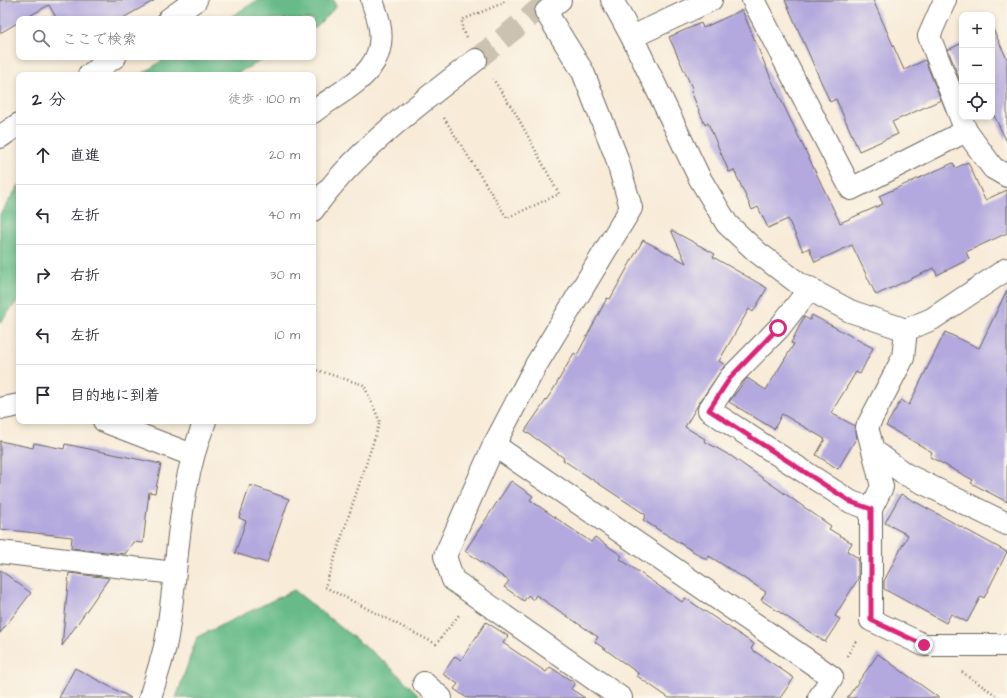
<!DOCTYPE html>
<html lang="ja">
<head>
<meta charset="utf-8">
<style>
  body { margin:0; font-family:"Architects Daughter","Klee One",sans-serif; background:#f7f7f7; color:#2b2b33 }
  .controls { position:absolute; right:12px; top:12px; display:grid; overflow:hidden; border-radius:8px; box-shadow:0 2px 6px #0003 }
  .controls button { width:36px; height:36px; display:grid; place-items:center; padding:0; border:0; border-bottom:1px solid #e1e1e2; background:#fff; color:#2b2b33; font:20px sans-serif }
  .stop { position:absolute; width:12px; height:12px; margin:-9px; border:3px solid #db2777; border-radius:50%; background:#fff }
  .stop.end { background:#db2777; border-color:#fff; box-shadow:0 1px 4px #0008 }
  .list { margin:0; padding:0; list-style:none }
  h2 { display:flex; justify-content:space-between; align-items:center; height:52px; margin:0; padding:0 16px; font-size:17px }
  h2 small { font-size:13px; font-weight:400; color:#7c7c81 }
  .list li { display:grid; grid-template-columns:26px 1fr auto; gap:12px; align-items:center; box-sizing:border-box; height:60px; padding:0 16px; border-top:1px solid #e1e1e2 }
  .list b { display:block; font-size:15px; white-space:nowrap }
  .list em { font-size:13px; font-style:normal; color:#7c7c81 }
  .icon { flex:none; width:22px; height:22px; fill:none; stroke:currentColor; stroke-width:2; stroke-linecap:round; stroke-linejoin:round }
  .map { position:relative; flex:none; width:1007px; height:698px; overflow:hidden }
  .search { position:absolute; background:#fff; box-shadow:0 2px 6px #0003; left:16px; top:16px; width:300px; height:44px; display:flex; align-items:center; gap:10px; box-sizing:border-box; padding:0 14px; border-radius:8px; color:#7c7c81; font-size:15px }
  .panel { position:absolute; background:#fff; box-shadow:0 2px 6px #0003; left:16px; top:72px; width:300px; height:352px; border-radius:8px }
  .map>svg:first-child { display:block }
  .forest { fill:#68bb88; stroke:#426c52 }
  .building { fill:#b3a9de }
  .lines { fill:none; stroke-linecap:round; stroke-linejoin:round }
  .minor-tunnel { stroke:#ccc2b2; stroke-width:22; stroke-dasharray:22 11; stroke-linecap:butt }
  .minor-casing { stroke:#69645e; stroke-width:24 }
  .path { stroke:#69645e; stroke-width:2.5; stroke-dasharray:1 3; stroke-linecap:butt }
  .minor { stroke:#fff; stroke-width:22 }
  .route { stroke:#db2777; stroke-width:5 }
</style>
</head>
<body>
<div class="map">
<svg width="1007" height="698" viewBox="0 0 1007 698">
  <rect width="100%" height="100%" fill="#fbf7ec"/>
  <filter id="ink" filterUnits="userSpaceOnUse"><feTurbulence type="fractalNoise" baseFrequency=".025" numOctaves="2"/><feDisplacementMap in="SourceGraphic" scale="8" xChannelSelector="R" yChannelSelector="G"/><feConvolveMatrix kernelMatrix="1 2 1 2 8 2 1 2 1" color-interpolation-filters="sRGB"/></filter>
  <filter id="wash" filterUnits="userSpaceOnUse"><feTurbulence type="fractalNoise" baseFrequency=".012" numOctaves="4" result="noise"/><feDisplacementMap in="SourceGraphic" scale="16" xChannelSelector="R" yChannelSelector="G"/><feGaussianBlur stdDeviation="0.9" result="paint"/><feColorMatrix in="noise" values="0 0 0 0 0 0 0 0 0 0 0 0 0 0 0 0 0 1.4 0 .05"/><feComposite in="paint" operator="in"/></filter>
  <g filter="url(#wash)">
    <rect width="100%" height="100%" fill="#f8ebd8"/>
    <!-- forest -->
    <g class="forest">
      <path d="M258,0h76l2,7 -23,23v-11h-86z"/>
      <path d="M167,57h102l-36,18h-92z"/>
      <path d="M19,185v114l-19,24v-109z"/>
      <path d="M294,590l93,74 35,34h-246l21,-61z"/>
    </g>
    <g id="blocks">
      <!-- building -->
      <g class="building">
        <path d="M0,0h155l-34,19h-64l-8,-14 -25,14h-5v3l-19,11z"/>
        <path d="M785,0h88l31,70 21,-10 16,40 -49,22 6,12 -39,17 -23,-52 -6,3z"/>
        <path d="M742,10l30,71 68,142 43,-19 -4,-8 74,-33 3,5 12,-6 17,38 22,-10v43l-41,19 3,7 -32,16 -3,-7 -58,27 -24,-50 -37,17 -6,-14 -6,3 -15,-32 -20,9 -10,-21 -6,3 -18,-40 -5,2 -21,-49 -3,2 -14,-34 2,-1 -24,-53 32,-14 2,5z"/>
        <path d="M993,29l14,30v83l-15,-31z"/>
        <path d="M962,43v43l-14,-36z"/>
        <path d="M671,230l44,24 -2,3 54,31 -14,24 -4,-3 -30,52 6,4 -26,38 -14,24 20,12 -1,2 27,15 100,70 -2,3 23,14 -5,8 11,7v21l-23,37 5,3 -15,23 -64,-42 5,-8 -57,-36 -2,4 -64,-40 3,-5 -83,-55 1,-2 -39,-27 28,-41 21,-37 3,2 30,-57 3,1 33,-59 43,23z"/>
        <path d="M1007,290v212l-36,-19 2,-3 -43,-23 2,-5 -46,-26 15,-26 8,5 36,-73 34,16z"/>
        <path d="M812,315l61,33 -13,26 -4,-2 -25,41 24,13 2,11 -19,32 -22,-14 9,-16 -43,-25 -8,15 -45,-27 18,-24 19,12 28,-46 -3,-1 13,-26 6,3z"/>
        <path d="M0,441l33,7 1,-5 30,6 1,-5 96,20 -6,29 -6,-1 -6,51 -10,-1 -8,12 -54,-6 1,-11 -72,-8z"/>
        <path d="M511,481l22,15 -3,4 61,42 4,-5 27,19 -2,3 62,43 3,-4 69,46 -3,5 43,29 -14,20h-111l-32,-22 1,-3 -43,-31 3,-5 -62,-42 -3,5 -5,-5 -4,6 -20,-14 5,-6 -44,-30z"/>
        <path d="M250,485l39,14 -22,64 -32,-10 11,-32 -7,-3z"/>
        <path d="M901,494l106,58 -23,46 -3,-2 -14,26 -16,-8 -5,9 -62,-34v-8l24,-46 -23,-12z"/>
        <path d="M0,570l31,23 -31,40z"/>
        <path d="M69,573l40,5 -47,68z"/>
        <path d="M486,622l22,14 -5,7 43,29 4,-5 25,16 -4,6 14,9h-118l-13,-9 4,-5 -15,-10 12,-18 6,4z"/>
        <path d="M878,654l61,44h-92z"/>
        <path d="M75,668l56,30h-72z"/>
      </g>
    </g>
  </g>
  <g filter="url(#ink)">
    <use href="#blocks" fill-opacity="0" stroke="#69645e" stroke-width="1"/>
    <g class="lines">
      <!-- minor-tunnel -->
      <path class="minor-tunnel" d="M476,60l74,-60"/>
      <!-- minor casing -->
      <g class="minor-casing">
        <g id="minor">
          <path d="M560,0l-14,12 37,60 33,84 15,52 -95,157 -42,80 -49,111 8,24 168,118"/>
          <path d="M612,0l20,37 67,140 28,47 30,28 41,31 52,28 56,19 26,-11 75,-50"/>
          <path d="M753,0l98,189 115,-58"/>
          <path d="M945,0l-16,36 37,95 27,37 14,8"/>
          <path d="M169,19l27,-19"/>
          <path d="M632,37l79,-37"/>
          <path d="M89,75l26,-18"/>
          <path d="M313,112c31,-24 77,-40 66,-89 -1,-7 -5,-15 -7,-23"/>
          <path d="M0,137l19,-13"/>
          <path d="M313,210c41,-58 107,-107 163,-150"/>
          <path d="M810,288l-31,40 -49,50 -21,32 142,92 20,7"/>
          <path d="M906,330l-3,28 -36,69 6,23 32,24 102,50"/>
          <path d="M4,408l15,-3"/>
          <path d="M104,421l88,34"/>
          <path d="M494,445l338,232 -13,21"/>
          <path d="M873,450l9,37 -11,22v111l53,25h83"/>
          <path d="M0,552l174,21"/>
          <path d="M424,683l17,15"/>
          <path d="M150,698c5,-18 12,-37 16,-56 13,-74 10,-150 39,-221"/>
        </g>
      </g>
      <!-- path -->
      <g class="path">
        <path d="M467,37l-5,-8v-9l41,-17 2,-3"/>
        <path d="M444,118l63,100 52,-24 -43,-80 -23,-35"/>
        <path d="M313,369l51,16 16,37 -55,165 111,57 23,-29"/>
        <path d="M847,656l9,-15"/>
        <path d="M962,672l38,26"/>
      </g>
      <!-- minor -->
      <use href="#minor" class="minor"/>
    </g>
  </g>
  <g class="lines" filter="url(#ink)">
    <!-- route -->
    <path class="route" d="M778,328l-48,50 -21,32 142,92 20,7v111l53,25"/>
  </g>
</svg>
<div class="controls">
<button>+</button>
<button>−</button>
<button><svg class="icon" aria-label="locate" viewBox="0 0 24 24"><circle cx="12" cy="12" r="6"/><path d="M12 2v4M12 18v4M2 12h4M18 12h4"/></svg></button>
</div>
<div class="stop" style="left:778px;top:328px"></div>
<div class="stop end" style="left:924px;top:645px"></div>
<div class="search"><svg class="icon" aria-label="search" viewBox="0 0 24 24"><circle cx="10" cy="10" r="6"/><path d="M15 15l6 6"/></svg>ここで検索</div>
<section class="panel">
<h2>2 分<small>徒歩 · 100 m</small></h2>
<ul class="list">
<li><svg class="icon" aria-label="ahead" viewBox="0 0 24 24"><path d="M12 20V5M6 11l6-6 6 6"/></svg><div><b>直進</b></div><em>20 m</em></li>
<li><svg class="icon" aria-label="left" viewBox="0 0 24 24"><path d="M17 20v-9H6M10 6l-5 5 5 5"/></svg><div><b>左折</b></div><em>40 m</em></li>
<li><svg class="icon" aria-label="right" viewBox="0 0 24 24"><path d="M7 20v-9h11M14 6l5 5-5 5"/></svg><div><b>右折</b></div><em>30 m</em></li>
<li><svg class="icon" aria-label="left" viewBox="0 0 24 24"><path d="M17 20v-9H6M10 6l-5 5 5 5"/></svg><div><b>左折</b></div><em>10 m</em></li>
<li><svg class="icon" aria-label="arrive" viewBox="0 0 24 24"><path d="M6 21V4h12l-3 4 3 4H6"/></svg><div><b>目的地に到着</b></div></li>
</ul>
</section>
</div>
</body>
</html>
